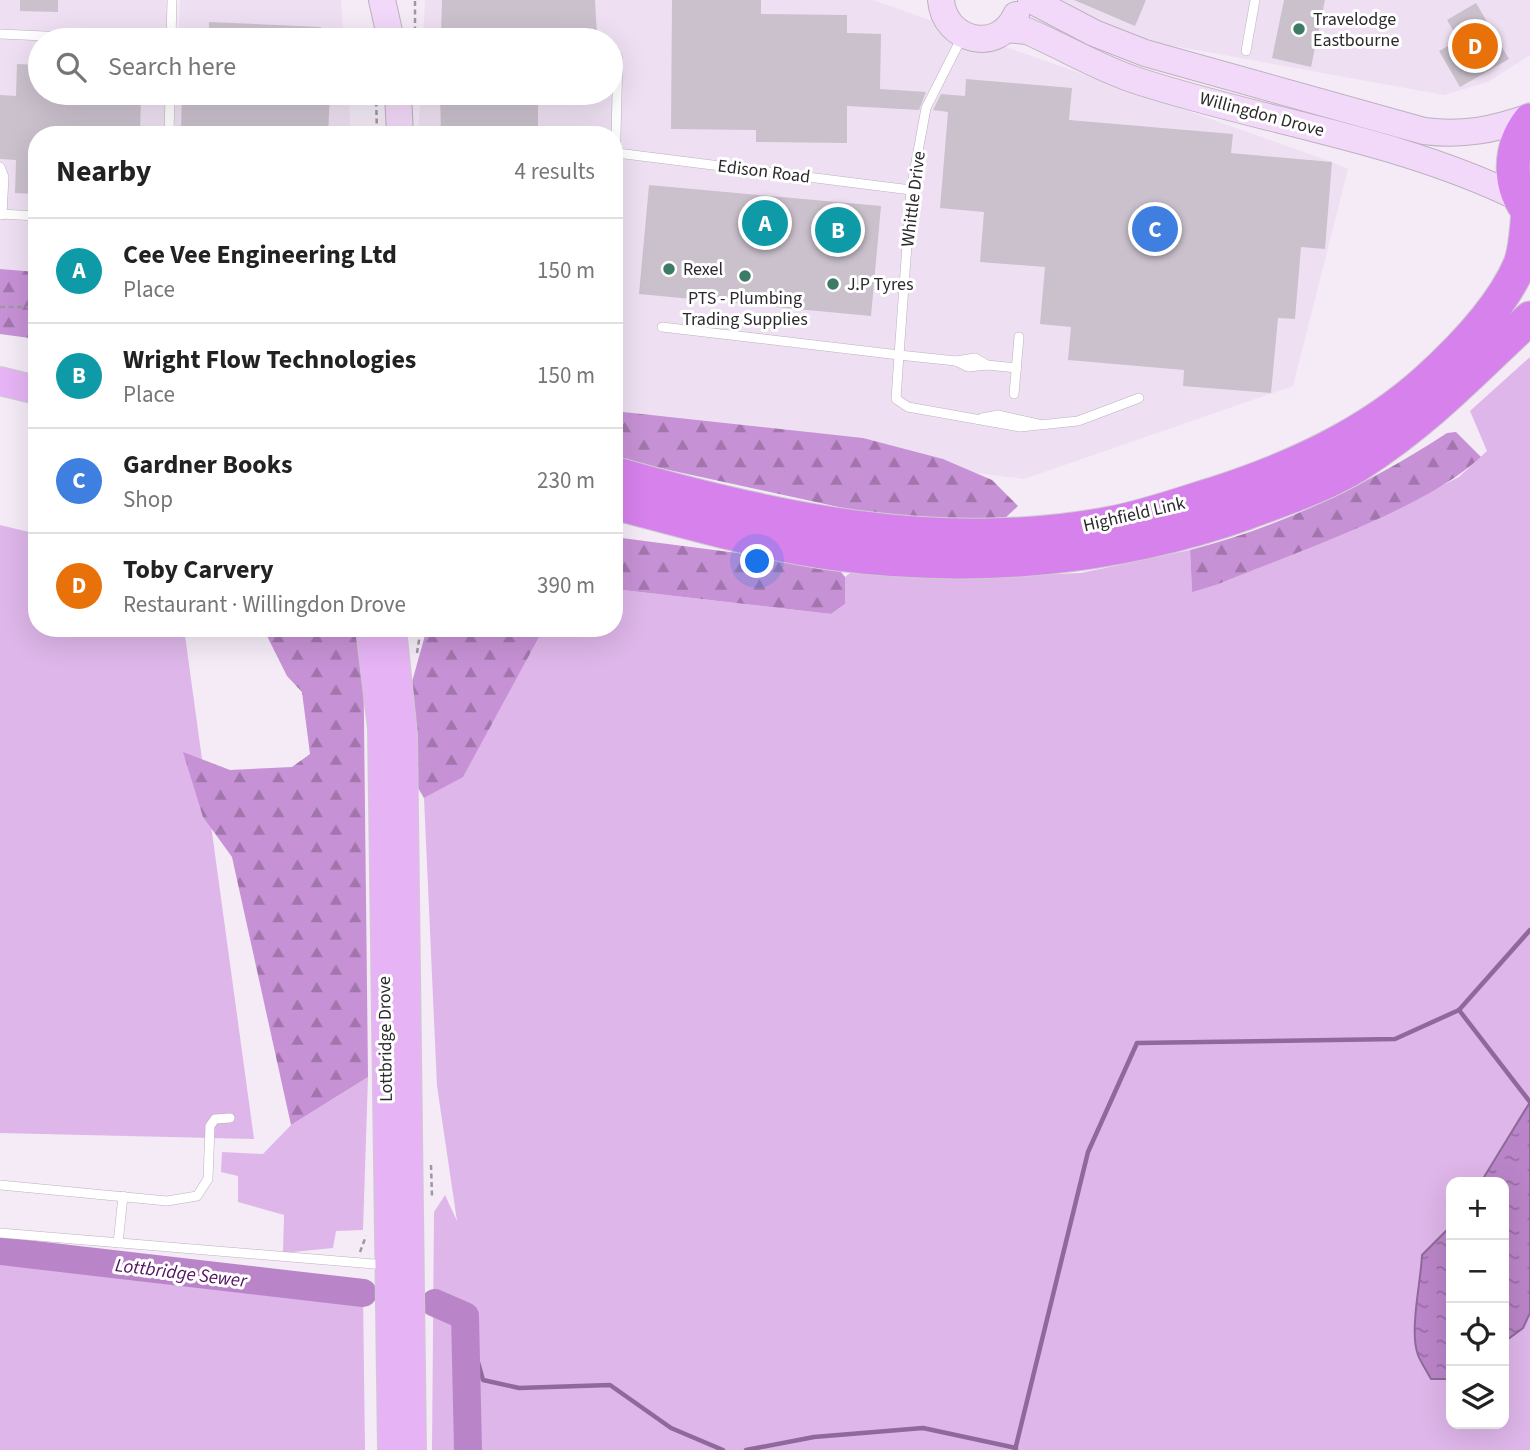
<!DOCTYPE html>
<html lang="en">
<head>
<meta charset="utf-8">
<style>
  body { margin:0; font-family:"Source Sans 3",sans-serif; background:#f6f6f6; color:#222 }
  .controls { position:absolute; right:21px; bottom:21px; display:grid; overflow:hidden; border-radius:14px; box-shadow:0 7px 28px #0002 }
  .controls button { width:63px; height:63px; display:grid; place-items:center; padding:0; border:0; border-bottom:2px solid #e0e0e0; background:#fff; color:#222; font:35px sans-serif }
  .you { position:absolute; left:758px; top:562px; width:24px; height:24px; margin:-18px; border:5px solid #fff; border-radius:50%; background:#1a73e8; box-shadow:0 0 0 10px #1a73e833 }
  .badge { display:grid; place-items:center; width:46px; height:46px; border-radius:50%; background:#3e7b66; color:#fff; font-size:23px; font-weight:700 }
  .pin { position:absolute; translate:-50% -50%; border:4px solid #fff; box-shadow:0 2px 7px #0006 }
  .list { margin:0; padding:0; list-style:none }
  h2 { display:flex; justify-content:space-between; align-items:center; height:91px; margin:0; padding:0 28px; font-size:30px }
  h2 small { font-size:23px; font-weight:400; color:#767676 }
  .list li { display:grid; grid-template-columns:46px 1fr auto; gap:21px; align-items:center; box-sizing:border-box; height:105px; padding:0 28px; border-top:2px solid #e0e0e0 }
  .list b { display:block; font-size:26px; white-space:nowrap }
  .list p { margin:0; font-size:23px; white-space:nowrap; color:#767676 }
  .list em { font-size:23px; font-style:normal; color:#767676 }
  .icon { flex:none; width:38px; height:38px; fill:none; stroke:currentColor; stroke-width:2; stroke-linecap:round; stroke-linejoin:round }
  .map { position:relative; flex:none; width:1530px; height:1450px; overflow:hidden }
  .search { position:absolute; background:#fff; box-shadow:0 7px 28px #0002; left:28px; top:28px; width:595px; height:77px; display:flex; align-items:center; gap:18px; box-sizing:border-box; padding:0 24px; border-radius:38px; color:#767676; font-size:26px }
  .panel { position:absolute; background:#fff; box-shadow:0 7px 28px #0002; left:28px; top:126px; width:595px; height:511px; border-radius:28px }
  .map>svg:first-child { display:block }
  .built { fill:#eee0f2 }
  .grass { fill:#deb6e9 }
  .forest { fill:url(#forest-firs) }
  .water { fill:url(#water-ripples); stroke:#8f699a; stroke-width:2 }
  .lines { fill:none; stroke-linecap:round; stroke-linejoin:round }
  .stream { stroke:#8f699a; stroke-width:4.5 }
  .river { stroke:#ba85c8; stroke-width:28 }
  .building { fill:#cac1cc }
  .lane-casing { stroke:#bab2bd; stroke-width:10 }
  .secondary-casing { stroke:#bab2bd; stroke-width:28 }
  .primary-casing { stroke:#cccccd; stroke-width:30 }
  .highway-casing { stroke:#cccccd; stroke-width:35 }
  .path { stroke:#9d979e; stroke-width:2.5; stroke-dasharray:5 3.5; stroke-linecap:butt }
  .lane { stroke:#fff; stroke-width:9 }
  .secondary { stroke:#f3d9f9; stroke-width:26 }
  .primary { stroke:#e6b3f4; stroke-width:28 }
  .highway { stroke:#d681ec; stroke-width:33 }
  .poi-dot { fill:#3e7b66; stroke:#fff; stroke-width:2.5 }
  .labels { text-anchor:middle; stroke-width:6; stroke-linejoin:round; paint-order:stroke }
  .poi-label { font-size:18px; fill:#2c292d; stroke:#fff; text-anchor:start }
  .street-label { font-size:18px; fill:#2c292d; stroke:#fff }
  .water-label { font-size:19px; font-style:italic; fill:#530f63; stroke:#fff }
</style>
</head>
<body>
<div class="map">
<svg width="1530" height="1450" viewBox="0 0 1530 1450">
  <defs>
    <pattern id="forest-firs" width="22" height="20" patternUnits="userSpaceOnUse" patternTransform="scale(1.75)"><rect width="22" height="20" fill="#c791d5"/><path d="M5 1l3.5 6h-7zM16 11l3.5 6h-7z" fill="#a276ad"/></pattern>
    <pattern id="water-ripples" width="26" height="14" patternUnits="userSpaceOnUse" patternTransform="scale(1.75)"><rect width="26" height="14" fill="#ba85c8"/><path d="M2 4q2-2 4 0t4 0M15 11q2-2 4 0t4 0" fill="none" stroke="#976da3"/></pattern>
  </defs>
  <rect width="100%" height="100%" fill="#f4ebf6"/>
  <!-- built -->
  <g class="built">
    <path d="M0,0h168l-1,40h-127v53h126l-1,42h-128v137l-37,-3z"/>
    <path d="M180,0h161l3,40h-166z"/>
    <path d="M425,0h448l459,162 16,7 -55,217 -269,93 -410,-52v-292h-196l3,-42h190v-53h-188z"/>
    <path d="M1058,0h472v55l-42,27 -44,13 -331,-60z"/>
    <path d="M176,93h172l3,42h-177z"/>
  </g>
  <!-- grass -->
  <g class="grass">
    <path d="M1530,357v745l-49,80h-30v44l-29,29 -1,35 -7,30 17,59h20v45h53v-82l19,-14 7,-15v137h-1098l2,-238 11,-17 12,26 -20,-135 -13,-288 39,-22 81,-148h70v-39l217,25 14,-10v-27l9,-7 101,8 126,-5 109,-23 2,41 24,-6 160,-67 83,-41 28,-26 -17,-40z"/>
    <path d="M0,525l37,9v94h147l70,511 -254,-6z"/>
    <path d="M368,1077l-5,153 -27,1 -3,17 -50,5 1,-38 -46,-13v-26l-17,-4 1,-20 41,2 28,-29z"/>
    <path d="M0,1251l363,42 2,157h-365z"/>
  </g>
  <!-- forest -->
  <g class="forest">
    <path d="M0,269l37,3v67l-37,-5z"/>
    <path d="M614,411l249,27 80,21 49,21 26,26 -15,14 -128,-5 -261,-57z"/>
    <path d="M1456,432l25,25c-59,54 -189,96 -265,128l-24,7 -2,-42c93,-24 177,-65 257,-117z"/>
    <path d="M614,537l222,29 9,11v27l-14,10 -217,-25z"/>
    <path d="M263,628h98l2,4 5,445 -77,48 -59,-268 -29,-40 -20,-65 47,18 62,-3 18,-13 -8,-62 -15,-16z"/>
    <path d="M427,628h117l-81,149 -39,21 -9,-15 -3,-101z"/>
  </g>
  <!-- water -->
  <g class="water">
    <path d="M1530,1102v211l-7,15 -19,14v-160h-23z"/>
    <path d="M1451,1226v153h-20c-4,-8 -10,-16 -13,-24 -9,-24 3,-73 4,-100z"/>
  </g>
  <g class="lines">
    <!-- stream -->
    <g class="stream">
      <path d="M1459,1010l71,92"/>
      <path d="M465,1316l18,64 36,8 91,-3 61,43 52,22"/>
      <path d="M746,1450l68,-13 109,-9 93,20"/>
      <path d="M1015,1450l73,-298 49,-109 258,-4 64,-29 71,-80"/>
    </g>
    <!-- river -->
    <g class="river">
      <path d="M0,1251l363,42"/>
      <path d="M435,1303l30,13 3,134"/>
    </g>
  </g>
  <!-- building -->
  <g class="building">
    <path d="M20,0h38v12l-38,-1z"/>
    <path d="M442,0h153l2,35h-156z"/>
    <path d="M672,0h89v14l86,1v18l34,1 -1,55 46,3 -7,18 -72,-4v37l-91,-1v-12l-85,-1z"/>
    <path d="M1074,0h72l-11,26z"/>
    <path d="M1284,0h41l-14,67 -39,-9z"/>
    <path d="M1476,3l33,56 -49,28 -21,-36 20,-11 -12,-20z"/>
    <path d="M209,22l112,5 -1,13h-111z"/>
    <path d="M17,64l23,1v28h101l-1,42h-103v59l-22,-1 1,-33 -16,-1v-64l16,1z"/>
    <path d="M966,79l106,9 -3,32 164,14 -2,19 101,9 -7,87 -24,-2 -6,72 -17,-1 -7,75 -88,-7 1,-16 -116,-10 3,-33 -31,-3 5,-57 -65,-5 4,-50 -44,-4 8,-96 -15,-2 8,-16 24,2z"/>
    <path d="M182,93h148l-2,42 -147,-3z"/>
    <path d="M440,93h98v42h-97z"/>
    <path d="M649,185l232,21 -10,110 -232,-22z"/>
  </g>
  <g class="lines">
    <!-- lane casing -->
    <g class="lane-casing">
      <g id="lane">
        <path d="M0,34l133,6"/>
        <path d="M171,40l1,-40"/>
        <path d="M1246,51l9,-51"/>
        <path d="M169,135l1,-42"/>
        <path d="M617,153l294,37"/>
        <path d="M0,167l4,10 -2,38"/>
        <path d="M614,210l4,-152"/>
        <path d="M0,214l37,2"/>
        <path d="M662,327l237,28 12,-165 15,-82 36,-71"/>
        <path d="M956,361l19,-3 12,7"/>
        <path d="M1017,368l-30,-3 -19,2 -12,-6 -57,-6 -3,44 12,8 112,20 58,-6 61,-23"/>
        <path d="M1014,394l5,-57"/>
        <path d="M982,418l16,-3 40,9"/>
        <path d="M0,1185l167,16 30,-5 11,-17 2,-53 5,-7 15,-1"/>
        <path d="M0,1233l386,32"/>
        <path d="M118,1243l5,-47"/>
      </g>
    </g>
    <!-- secondary casing -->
    <g class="secondary-casing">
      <g id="secondary">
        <path d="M382,0l9,40"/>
        <path d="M941,0c3,41 57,55 75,15"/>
        <path d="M1031,0l63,33 51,20 279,78c39,5 69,-1 106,-14"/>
        <path d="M1007,29l20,2c37,16 73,38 111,50 126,41 261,58 381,117"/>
        <path d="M398,93l2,42"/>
      </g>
    </g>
    <!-- primary casing -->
    <g class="primary-casing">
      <g id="primary">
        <path d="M0,381l37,9"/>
        <path d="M370,628l12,100 10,722"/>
        <path d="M392,628l11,107 9,715"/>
      </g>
    </g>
    <!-- highway casing -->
    <g class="highway-casing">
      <g id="highway">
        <path d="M1530,120c-22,28 -23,66 0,94"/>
        <path d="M614,473c163,47 328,82 497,50 37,-7 72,-20 108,-31 76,-25 148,-58 208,-112 34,-31 75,-73 93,-116 6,-16 6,-35 8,-52"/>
        <path d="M614,503c73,19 147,41 222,51 138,18 279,6 411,-41 37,-14 77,-27 111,-48 69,-44 114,-93 172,-147"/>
      </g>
    </g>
    <!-- path -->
    <g class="path">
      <path d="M415,40v-40"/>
      <path d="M376,93l1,42"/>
      <path d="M0,307h37"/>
      <path d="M417,653l4,-25"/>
      <path d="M431,1165l1,31"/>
      <path d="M360,1252l6,-16"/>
    </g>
    <!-- lane -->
    <use href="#lane" class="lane"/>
    <!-- secondary -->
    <use href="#secondary" class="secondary"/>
    <!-- primary -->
    <use href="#primary" class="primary"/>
    <!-- highway -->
    <use href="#highway" class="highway"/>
  </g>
  <!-- markers -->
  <g class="poi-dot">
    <circle cx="1299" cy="29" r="7"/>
    <circle cx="669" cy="269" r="7"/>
    <circle cx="745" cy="276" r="7"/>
    <circle cx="833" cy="284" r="7"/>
  </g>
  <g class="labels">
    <!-- poi labels -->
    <g class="poi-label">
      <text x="1313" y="25">Travelodge<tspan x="1313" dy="21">Eastbourne</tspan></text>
      <text x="683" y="275">Rexel</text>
      <text x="847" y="290">J.P Tyres</text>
      <text x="745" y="304" text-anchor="middle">PTS - Plumbing<tspan x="745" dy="21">Trading Supplies</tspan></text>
    </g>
    <!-- street labels -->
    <g class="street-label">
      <text transform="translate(1262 114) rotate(15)" y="6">Willingdon Drove</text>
      <text transform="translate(764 171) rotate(7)" y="6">Edison Road</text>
      <text transform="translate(913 199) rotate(-83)" y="6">Whittle Drive</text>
      <text transform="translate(1134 514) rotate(-13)" y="6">Highfield Link</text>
      <text transform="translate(385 1039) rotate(-91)" y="6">Lottbridge Drove</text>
    </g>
    <!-- water labels -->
    <g class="water-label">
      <text transform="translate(181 1272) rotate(7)" y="7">Lottbridge Sewer</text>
    </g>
  </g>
</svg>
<div class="controls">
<button>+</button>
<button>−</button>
<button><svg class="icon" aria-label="locate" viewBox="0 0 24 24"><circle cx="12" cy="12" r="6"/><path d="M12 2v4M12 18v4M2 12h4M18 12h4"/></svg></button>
<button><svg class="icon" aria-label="layers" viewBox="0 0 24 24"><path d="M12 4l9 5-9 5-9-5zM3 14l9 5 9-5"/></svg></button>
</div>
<div class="you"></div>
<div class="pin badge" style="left:765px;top:223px;background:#0f9aa8">A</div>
<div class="pin badge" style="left:838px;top:230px;background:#0f9aa8">B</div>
<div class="pin badge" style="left:1155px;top:229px;background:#3f7fe0">C</div>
<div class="pin badge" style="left:1475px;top:46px;background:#e8710a">D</div>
<div class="search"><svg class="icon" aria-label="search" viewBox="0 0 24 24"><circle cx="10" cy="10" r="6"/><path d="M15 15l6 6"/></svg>Search here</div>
<section class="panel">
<h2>Nearby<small>4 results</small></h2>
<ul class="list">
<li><span class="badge" style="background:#0f9aa8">A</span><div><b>Cee Vee Engineering Ltd</b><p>Place</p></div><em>150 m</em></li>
<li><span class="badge" style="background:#0f9aa8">B</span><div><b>Wright Flow Technologies</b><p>Place</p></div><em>150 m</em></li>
<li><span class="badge" style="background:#3f7fe0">C</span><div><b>Gardner Books</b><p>Shop</p></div><em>230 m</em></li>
<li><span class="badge" style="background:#e8710a">D</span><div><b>Toby Carvery</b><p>Restaurant · Willingdon Drove</p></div><em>390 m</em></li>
</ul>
</section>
</div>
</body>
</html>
